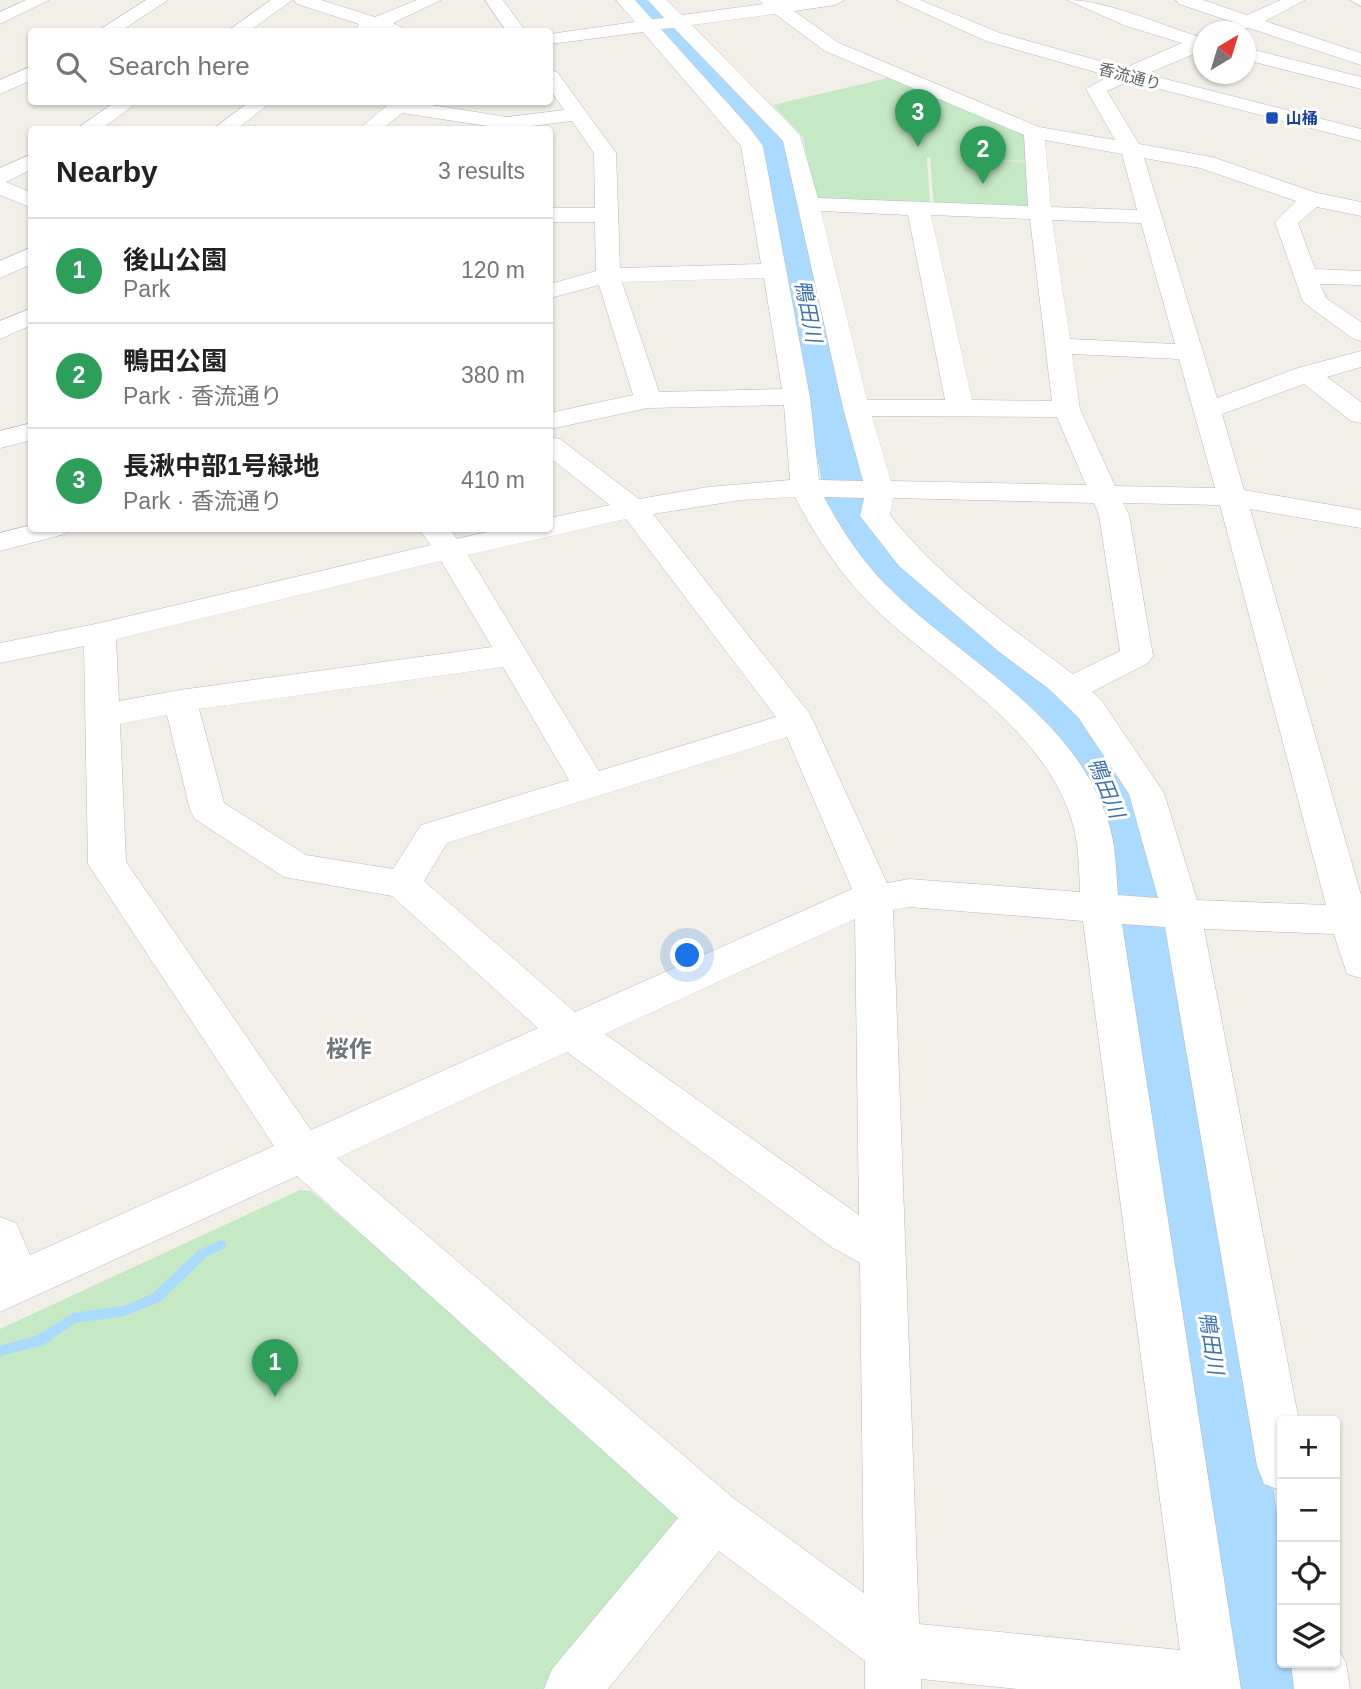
<!DOCTYPE html>
<html lang="en">
<head>
<meta charset="utf-8">
<style>
  body { margin:0; font-family:Helvetica,"Noto Sans JP",sans-serif; background:#f6f6f6; color:#222 }
  .controls { position:absolute; right:21px; bottom:21px; display:grid; overflow:hidden; border-radius:7px; box-shadow:0 2px 5px #0004 }
  .controls button { width:63px; height:63px; display:grid; place-items:center; padding:0; border:0; border-bottom:2px solid #e0e0e0; background:#fff; color:#222; font:35px sans-serif }
  .compass { position:absolute; left:1193px; top:21px; width:63px; height:63px; border-radius:50%; background:#fff; box-shadow:0 2px 5px #0004; rotate:38deg }
  .you { position:absolute; left:688px; top:956px; width:24px; height:24px; margin:-18px; border:5px solid #fff; border-radius:50%; background:#1a73e8; box-shadow:0 0 0 10px #1a73e833 }
  .badge { display:grid; place-items:center; width:46px; height:46px; border-radius:50%; background:#ea4335; color:#fff; font-size:23px; font-weight:700 }
  .pin { position:absolute; translate:-50% -58px; filter:drop-shadow(0 2px 4px #0008) }
  .pin::after { content:''; position:absolute; top:37px; width:24px; height:21px; background:inherit; clip-path:polygon(0 0,100% 0,50% 100%) }
  .list { margin:0; padding:0; list-style:none }
  h2 { display:flex; justify-content:space-between; align-items:center; height:91px; margin:0; padding:0 28px; font-size:30px }
  h2 small { font-size:23px; font-weight:400; color:#767676 }
  .list li { display:grid; grid-template-columns:46px 1fr auto; gap:21px; align-items:center; box-sizing:border-box; height:105px; padding:0 28px; border-top:2px solid #e0e0e0 }
  .list b { display:block; font-size:26px; white-space:nowrap }
  .list p { margin:0; font-size:23px; white-space:nowrap; color:#767676 }
  .list em { font-size:23px; font-style:normal; color:#767676 }
  .icon { flex:none; width:38px; height:38px; fill:none; stroke:currentColor; stroke-width:2; stroke-linecap:round; stroke-linejoin:round }
  .map { position:relative; flex:none; width:1361px; height:1689px; overflow:hidden }
  .search { position:absolute; background:#fff; box-shadow:0 2px 5px #0004; left:28px; top:28px; width:525px; height:77px; display:flex; align-items:center; gap:18px; box-sizing:border-box; padding:0 24px; border-radius:7px; color:#767676; font-size:26px }
  .panel { position:absolute; background:#fff; box-shadow:0 2px 5px #0004; left:28px; top:126px; width:525px; height:406px; border-radius:7px }
  .map>svg:first-child { display:block }
  .green { fill:#c5e8c5 }
  .lines { fill:none; stroke-linecap:round; stroke-linejoin:round }
  .stream { fill:#aadaff; fill-rule:evenodd }
  .river { fill:#aadaff; fill-rule:evenodd }
  .minor-casing { stroke:#b5b8bc; stroke-width:1 }
  .minor { fill:#fff; fill-rule:evenodd }
  .transit-dot { fill:#1a4fb4; stroke:#fff; stroke-width:2.5 }
  .labels { text-anchor:middle; stroke-width:6; stroke-linejoin:round; paint-order:stroke }
  .far-street-label { font-size:16px; fill:#5f6368; stroke:#fff }
  .far-transit-label { font-size:16px; font-weight:bold; fill:#164399; stroke:#fff; text-anchor:start }
  .water-label { font-size:21px; font-style:italic; fill:#4174aa; stroke:#fff }
  .quarter-label { font-size:23px; font-weight:bold; fill:#70757a; stroke:#fff }
</style>
</head>
<body>
<div class="map">
<svg width="1361" height="1689" viewBox="0 0 1361 1689">
  <rect width="100%" height="100%" fill="#f1efe8"/>
  <!-- green -->
  <g class="green">
    <path d="M892,77l139,56 1,28 -77,-2 78,3 2,48 -101,-3 -4,-50 -3,1 3,48 -114,-7 -13,-62 -30,-32z"/>
    <path d="M300,1190l11,1 370,320 1,20 -132,158h-550v-360z"/>
  </g>
  <g class="lines">
    <!-- stream -->
    <path class="stream" d="M221,1240l4,2 1,3 -1,3 -19,9 -46,45 -36,14 -49,7 -32,22 -43,11v-10l36,-10 37,-23 51,-7 28,-12 46,-43z"/>
    <!-- river -->
    <path class="river" d="M619,0h28l134,134 16,41 71,330 28,44 70,68 118,92 25,29 26,44 33,104 99,562 15,96v119h19l4,26h-82l-30,-241 -81,-562 -29,-104 -12,-22 -23,-27 -116,-96 -70,-71 -36,-61 -61,-330 -10,-31z"/>
    <!-- minor casing -->
    <g class="minor-casing">
      <g id="minor">
        <path d="M26,0h23l-49,24v-12z"/>
        <path d="M146,0h22l-49,32h-23z"/>
        <path d="M271,0h21l-44,32h-22z"/>
        <path d="M294,0h27l54,17 42,-17h24l-48,23 18,9h-52l-2,-4 2,-4 -62,-20z"/>
        <path d="M485,0h18l23,32h-19z"/>
        <path d="M616,0h19l17,19 12,-1 -16,-18h19l15,15 81,-11 -4,-4h85l-9,5 -41,6 45,32 200,84 76,13 -29,-51 23,-13 -123,-35 -90,-41h24l80,33 125,35 57,-25 -56,-17 -59,-26c39,0 91,24 130,36l7,-1v15l-58,24 215,55v12l-232,-60 -22,10 32,53 73,13 105,36 44,9v14l-44,-9 -19,16 17,46 46,2v14l-41,-1 6,14 35,24v19l-9,-3 -49,-36 -28,-80 21,-21 -96,-33 -56,-10 73,240 81,-30 63,-17v16l-34,10 34,25v21l-10,-2 -47,-37 -82,30 22,76 117,20v18l-111,-19 111,386v83l-14,-4 -13,-40 -130,-5 95,492h-17v70l-18,-7 -7,-18 -92,-539 -43,-3 119,765h-223l-97,-10v10h-56v-28l-146,-110 -111,138h-64l8,-20 126,-151 -381,-342 -297,136v-95l16,6 14,32 244,-109 -186,-282 -4,-218 -84,17v-20l100,-20 331,-78 -11,-14 2,-3h27l8,11 46,-11h47v-10l60,-13 -60,-47v-21l10,2 79,60 69,-12 82,-7 -6,-75 -136,3 -98,21v-16l83,-18 -34,-110 -49,13v-14l46,-13 -1,-49h-45v-14h45l-1,-55 -22,-32 -65,8 -105,-16 -21,17h-23l33,-28h22l94,15 57,-7 -14,-21v-19l7,2 59,81 4,115 141,-4 -20,-118 -98,-114 -93,12v-10l85,-12zM775,14l50,37 199,84 4,71 -210,-8 -18,-63 -108,-110zM674,28l109,113 60,267 20,73 -44,-1 -9,-83 -47,-251 -14,-19 -88,-98zM1045,140l77,14 15,56 -86,-3zM821,211l87,4 37,185h-78zM931,215l99,4 22,182 -80,-1zM1052,220l89,3 34,121 -105,-5zM764,278l18,111 -123,3 -37,-110zM1072,354l107,5 36,129 -100,-2 -35,-77zM872,416l185,1 29,68 -195,-4zM795,497c21,41 47,80 81,113 67,63 164,115 195,208 8,24 8,49 9,74l-171,-13 -22,4 -77,-169 -157,-200 88,-14zM824,497l40,1 -4,18 39,50 99,85 51,38 29,28 51,77 29,104 -40,-3c-2,-25 -2,-50 -10,-74 -35,-109 -148,-161 -223,-237 -25,-26 -44,-55 -61,-87zM893,498l201,5 5,12 21,136 -47,23c-66,-49 -131,-94 -183,-159zM1123,503l97,2 106,400 -129,-5 -33,-107 -62,-92 -10,-9 56,-29 5,-7 -24,-141zM626,519l150,198 -177,54 -131,-216zM441,561l51,86 -312,43 -61,11 -3,-62zM503,667l66,113 -148,45 -28,44 -87,-14 -82,-52 -25,-94zM167,715l23,95 5,9 89,58 108,19 146,132 -227,102 -185,-268 -6,-138zM787,737l65,152 -277,123 -151,-131 23,-38zM909,907l174,14 97,729 -261,-26 -26,-714zM855,919l4,296 -254,-181zM567,1052l266,196 27,15 4,330 -132,-96 -395,-339z"/>
        <path d="M1176,0h27l44,15 34,-15h24l-40,21 96,32v12l-112,-37 -15,1 -1,-7 -54,-18z"/>
        <path d="M1350,0h11v6z"/>
        <path d="M1246,48l115,29v12l-115,-29z"/>
        <path d="M32,66v14l-32,14v-14z"/>
        <path d="M115,102h23l-38,28h-25z"/>
        <path d="M249,102h22l-35,28h-24z"/>
        <path d="M32,154v15l-26,13 26,11v15l-32,-13v-27z"/>
        <path d="M32,247v17l-32,14v-17z"/>
        <path d="M32,308v17l-32,14v-18z"/>
        <path d="M32,423v17l-32,8v-17z"/>
        <path d="M32,525v3h37l-4,6 -65,17v-18z"/>
        <path d="M1335,1642l11,21 4,26h-56l-3,-26h44z"/>
      </g>
    </g>
    <!-- minor -->
    <use href="#minor" class="minor"/>
  </g>
  <!-- markers -->
  <rect class="transit-dot" x="1265" y="111" width="14" height="14" rx="3.5"/>
  <g class="labels">
    <!-- far-street labels -->
    <g class="far-street-label">
      <text transform="translate(1130 76) rotate(15)" y="6">香流通り</text>
    </g>
    <!-- far-transit labels -->
    <g class="far-transit-label">
      <text x="1286" y="124">山桶</text>
    </g>
    <!-- water labels -->
    <g class="water-label">
      <text transform="translate(808 311) rotate(79)" y="7">鴨田川</text>
      <text transform="translate(1106 788) rotate(68)" y="7">鴨田川</text>
      <text transform="translate(1211 1343) rotate(81)" y="7">鴨田川</text>
    </g>
    <!-- quarter labels -->
    <g class="quarter-label">
      <text x="349" y="1057">桜作</text>
    </g>
  </g>
</svg>
<div class="controls">
<button>+</button>
<button>−</button>
<button><svg class="icon" aria-label="locate" viewBox="0 0 24 24"><circle cx="12" cy="12" r="6"/><path d="M12 2v4M12 18v4M2 12h4M18 12h4"/></svg></button>
<button><svg class="icon" aria-label="layers" viewBox="0 0 24 24"><path d="M12 4l9 5-9 5-9-5zM3 14l9 5 9-5"/></svg></button>
</div>
<svg class="compass" viewBox="-18 -18 36 36"><path d="M0-13l5 13h-10z" fill="#e53935"/><path d="M0 13l5-13h-10z" fill="#767676"/></svg>
<div class="you"></div>
<div class="pin badge" style="left:275px;top:1397px;background:#2e9e5b">1</div>
<div class="pin badge" style="left:983px;top:184px;background:#2e9e5b">2</div>
<div class="pin badge" style="left:918px;top:147px;background:#2e9e5b">3</div>
<div class="search"><svg class="icon" aria-label="search" viewBox="0 0 24 24"><circle cx="10" cy="10" r="6"/><path d="M15 15l6 6"/></svg>Search here</div>
<section class="panel">
<h2>Nearby<small>3 results</small></h2>
<ul class="list">
<li><span class="badge" style="background:#2e9e5b">1</span><div><b>後山公園</b><p>Park</p></div><em>120 m</em></li>
<li><span class="badge" style="background:#2e9e5b">2</span><div><b>鴨田公園</b><p>Park · 香流通り</p></div><em>380 m</em></li>
<li><span class="badge" style="background:#2e9e5b">3</span><div><b>長湫中部1号緑地</b><p>Park · 香流通り</p></div><em>410 m</em></li>
</ul>
</section>
</div>
</body>
</html>
